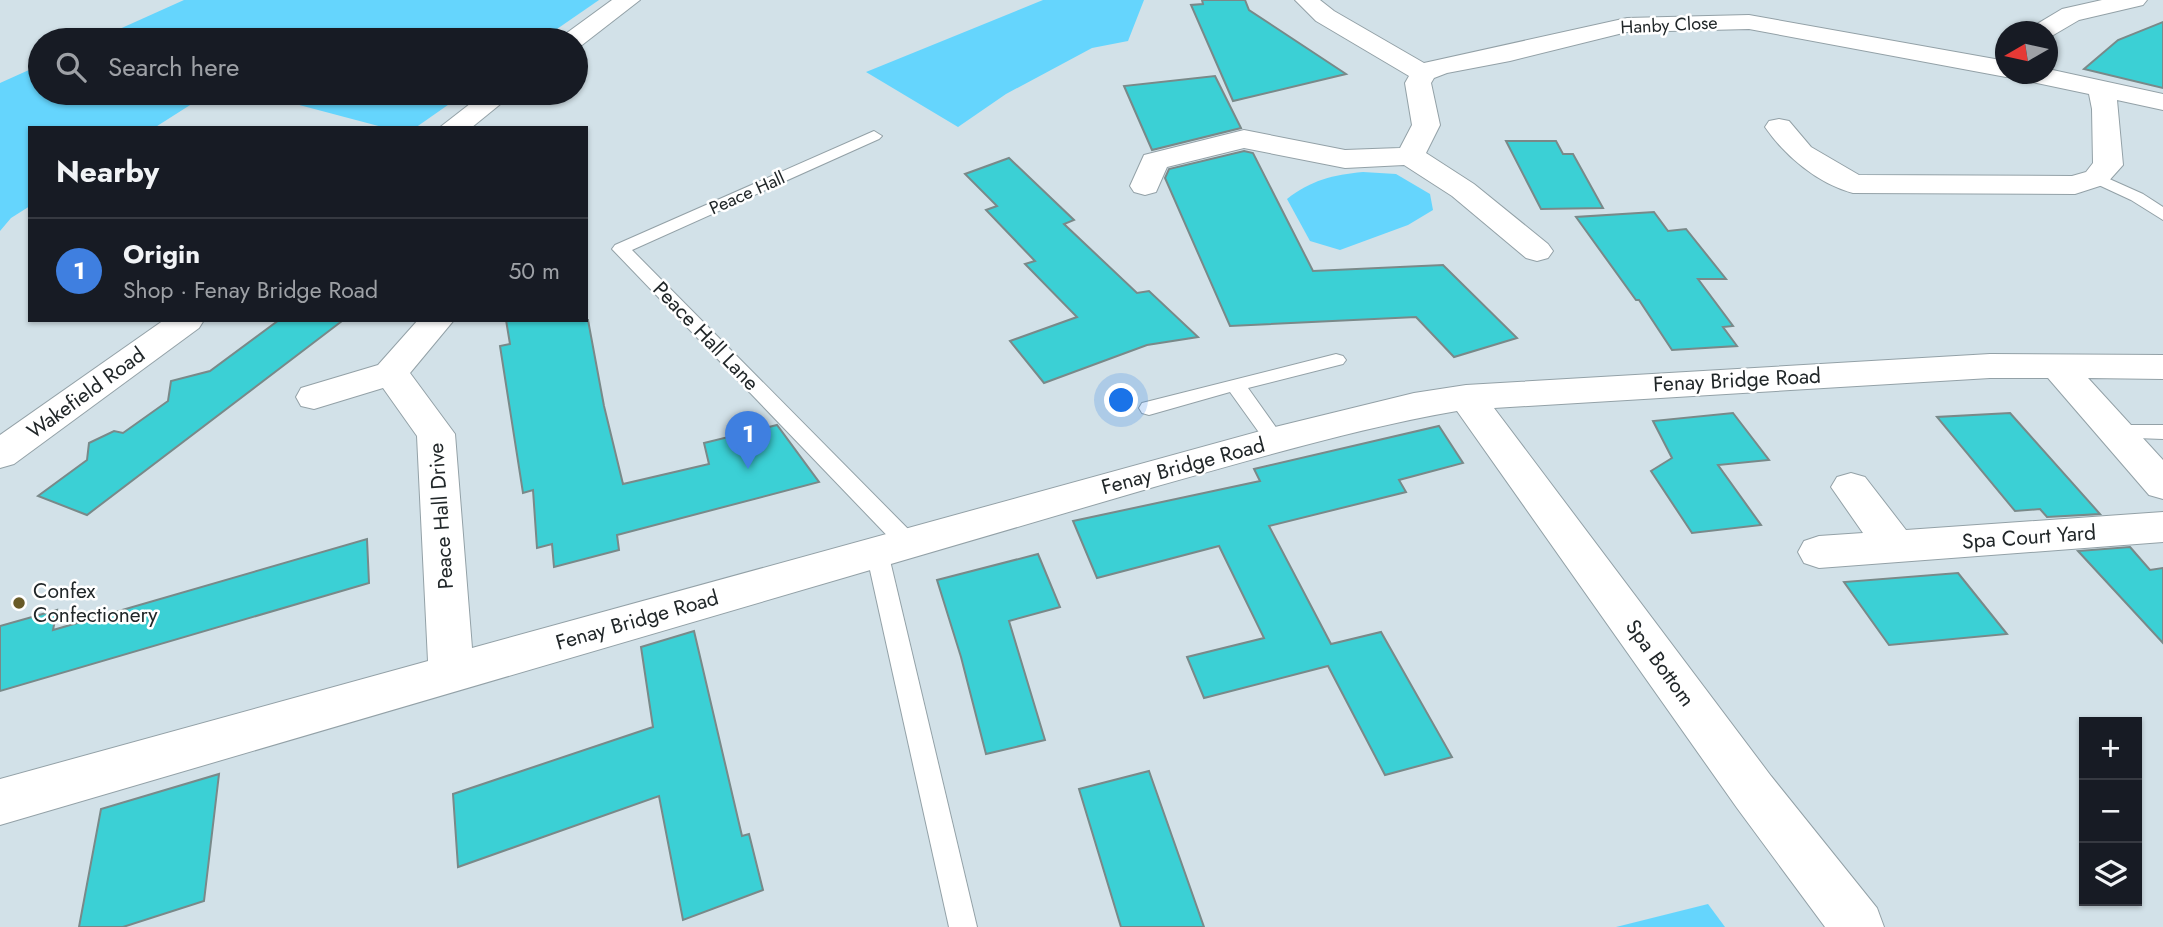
<!DOCTYPE html>
<html lang="en">
<head>
<meta charset="utf-8">
<style>
  body { margin:0; font-family:Jost,sans-serif; background:#242831; color:#f1f3f6 }
  .controls { position:absolute; right:21px; bottom:21px; display:grid; overflow:hidden; border-radius:0px; box-shadow:0 2px 5px #0004 }
  .controls button { width:63px; height:63px; display:grid; place-items:center; padding:0; border:0; border-bottom:2px solid #363941; background:#171b24; color:#f1f3f6; font:35px sans-serif }
  .compass { position:absolute; left:1995px; top:21px; width:63px; height:63px; border-radius:50%; background:#171b24; box-shadow:0 2px 5px #0004; rotate:261deg }
  .you { position:absolute; left:1122px; top:401px; width:24px; height:24px; margin:-18px; border:5px solid #fff; border-radius:50%; background:#1a73e8; box-shadow:0 0 0 10px #1a73e833 }
  .badge { display:grid; place-items:center; width:46px; height:46px; border-radius:50%; background:#b3ae99; color:#fff; font-size:23px; font-weight:700 }
  .pin { position:absolute; translate:-50% -58px; filter:drop-shadow(0 2px 4px #0008) }
  .pin::after { content:''; position:absolute; top:37px; width:24px; height:21px; background:inherit; clip-path:polygon(0 0,100% 0,50% 100%) }
  .list { margin:0; padding:0; list-style:none }
  h2 { display:flex; justify-content:space-between; align-items:center; height:91px; margin:0; padding:0 28px; font-size:30px }
  h2 small { font-size:23px; font-weight:400; color:#9ea1a6 }
  .list li { display:grid; grid-template-columns:46px 1fr auto; gap:21px; align-items:center; box-sizing:border-box; height:105px; padding:0 28px; border-top:2px solid #363941 }
  .list b { display:block; font-size:26px; white-space:nowrap }
  .list p { margin:0; font-size:23px; white-space:nowrap; color:#9ea1a6 }
  .list em { font-size:23px; font-style:normal; color:#9ea1a6 }
  .icon { flex:none; width:38px; height:38px; fill:none; stroke:currentColor; stroke-width:2; stroke-linecap:round; stroke-linejoin:round }
  .map { position:relative; flex:none; width:2163px; height:927px; overflow:hidden }
  .search { position:absolute; background:#171b24; box-shadow:0 2px 5px #0004; left:28px; top:28px; width:560px; height:77px; display:flex; align-items:center; gap:18px; box-sizing:border-box; padding:0 24px; border-radius:38px; color:#9ea1a6; font-size:26px }
  .panel { position:absolute; background:#171b24; box-shadow:0 2px 5px #0004; left:28px; top:126px; width:560px; height:196px; border-radius:0px }
  .map>svg:first-child { display:block }
  .green { fill:#65d5fd }
  .building { fill:#3bd0d5; stroke:#798989; stroke-width:2 }
  .lines { fill:none; stroke-linecap:round; stroke-linejoin:round }
  .lane-casing { stroke:#93a1a7; stroke-width:2 }
  .street-casing { stroke:#93a1a7; stroke-width:2 }
  .highway-casing { stroke:#93a1a7; stroke-width:2 }
  .lane { fill:#fff; fill-rule:evenodd }
  .street { fill:#fff; fill-rule:evenodd }
  .highway { fill:#fff; fill-rule:evenodd }
  .poi-dot { fill:#685a27; stroke:#fff; stroke-width:2.5 }
  .labels { text-anchor:middle; stroke-width:5; stroke-linejoin:round; paint-order:stroke }
  .far-street-label { font-size:18px; fill:#212729; stroke:#fff }
  .street-label { font-size:21px; fill:#212729; stroke:#fff }
  .poi-label { font-size:21px; fill:#212729; stroke:#fff; text-anchor:start }
</style>
</head>
<body>
<div class="map">
<svg width="2163" height="927" viewBox="0 0 2163 927">
  <rect width="100%" height="100%" fill="#d2e1e8"/>
  <!-- green -->
  <g class="green">
    <path d="M184,0h415l-58,40h-446z"/>
    <path d="M1043,0h101l-16,41 -36,7 -86,46 -48,33 -92,-55z"/>
    <path d="M40,65v28h169l-55,35h-124v78l-19,12 -11,13v-148z"/>
    <path d="M254,93h211l-50,35h-29z"/>
    <path d="M1363,172l33,2 34,20 3,16 -25,15 -68,25 -30,-9 -23,-42c24,-19 46,-24 76,-27z"/>
    <path d="M1708,904l17,23h-109z"/>
  </g>
  <!-- building -->
  <g class="building">
    <path d="M1202,0h43l4,10 97,64 -113,27 -42,-96 12,-1z"/>
    <path d="M2163,22v66l-79,-19 34,-29z"/>
    <path d="M1215,76l26,52 -89,22 -28,-64z"/>
    <path d="M1506,141h50l7,13h10l30,54 -62,1z"/>
    <path d="M1244,151l9,2 60,118 130,-6 74,73 -63,19 -38,-40 -186,9 -65,-148 4,-9z"/>
    <path d="M1009,158l65,62 -10,4 73,69 12,-2 49,46 -51,8 -103,38 -34,-42 67,-24 -52,-53 10,-3 -49,-51 11,-4 -32,-32z"/>
    <path d="M1654,212l14,19 18,-2 40,50h-28l35,47 -10,1 14,19 -65,4 -33,-50h-3l-60,-83z"/>
    <path d="M279,320l63,1 -255,194 -49,-19 49,-36 2,-17 25,-12 9,2 45,-32 3,-20 39,-10z"/>
    <path d="M506,320h82l16,86 19,78 86,-20 -5,-21 73,-18 42,57 -202,53 2,15 -65,17 -2,-23 -15,4 -4,-58 -10,3 -23,-147 10,-2z"/>
    <path d="M1733,413l36,47 -51,5 43,60 -69,8 -41,-62 21,-13 -19,-37z"/>
    <path d="M2010,413l8,9 82,92 -53,3 -7,-8 -25,2 -78,-94z"/>
    <path d="M1439,426l24,37 -64,17 7,12 -137,34 62,118 50,-12 71,125 -67,18 -57,-109 -124,32 -17,-41 77,-19 -45,-92 -122,32 -24,-57 187,-40 -6,-12z"/>
    <path d="M367,539l2,44 -369,108v-65l57,-16 -4,20z"/>
    <path d="M2130,547l20,23 13,-2v75l-85,-92z"/>
    <path d="M1038,554l22,53 -51,14 36,119 -59,14 -25,-97 -24,-77z"/>
    <path d="M1958,573l49,61 -118,11 -45,-63z"/>
    <path d="M694,631l48,205 7,-2 14,56 -80,30 -24,-124 -201,71 -5,-73 200,-67 -12,-80z"/>
    <path d="M1149,771l55,156h-83l-42,-138z"/>
    <path d="M219,774l-15,127 -81,26h-44l22,-118z"/>
  </g>
  <g class="lines">
    <!-- lane casing -->
    <g class="lane-casing">
      <g id="lane">
        <path d="M874,131l8,5 -3,3 -247,111 284,287 3,6 -3,6 -8,3 -8,-3 -288,-300 3,-4z"/>
        <path d="M2096,173l47,21 20,13v13l-32,-20 -41,-19 -2,-3z"/>
        <path d="M1336,354l7,2 3,4 -3,4 -95,24 37,52 -3,5 -7,2 -7,-2 -38,-53 -81,23 -7,-2 -3,-5 3,-5z"/>
        <path d="M2116,425h47v14l-54,-2 -3,-5 3,-5z"/>
        <path d="M877,543l8,3 3,6 89,375h-28l-83,-375 3,-6z"/>
      </g>
    </g>
    <!-- street casing -->
    <g class="street-casing">
      <g id="street">
        <path d="M1295,0h25l14,11 90,52 203,-45 122,-3 257,46v13h10l-10,3 -257,-48 -122,3 -117,29 -63,12 -13,5 -3,5 9,42 -14,28 48,31 74,60 5,7 -5,7 -11,3 -11,-3 -74,-62 -48,-31 -59,3 -101,-20 -77,19 -11,25 -11,3 -11,-3 -4,-6 14,-31 100,-25 101,20 55,-2 12,-23 -7,-42 4,-7 -93,-55z"/>
        <path d="M2102,0h45l-4,5 -64,15 -29,17 -2,1v-6h-19l3,-5 30,-18z"/>
        <path d="M2048,69l115,25v16l-46,-10 6,65 -17,19 -31,10 -222,-1c-35,-9 -68,-37 -88,-66l4,-6 10,-2 10,2 22,26 48,28 213,1 14,-4 7,-9 -1,-54 -3,-15 -66,-14 -4,-6h29z"/>
        <path d="M418,320h36l-44,53 45,61 17,214 803,-221 139,-34 52,-8 524,-31 173,1v24l-75,-1 75,82v39l-14,-4 -101,-117h-58l-496,30 277,368 106,132 7,19h-59l-88,-119 -280,-397c-103,18 -203,48 -303,76l-1154,338v-46l428,-118 -11,-225 -34,-48 -69,21 -13,-3 -5,-9 5,-9 77,-23z"/>
        <path d="M1851,473l14,4 41,53 257,-18v30l-344,26 -15,-5 -6,-11 6,-11 15,-5 44,-3 -32,-46 6,-10z"/>
      </g>
    </g>
    <!-- highway casing -->
    <g class="highway-casing">
      <g id="highway">
        <path d="M612,0h28l-58,45 -6,2v-7h-15l3,-5z"/>
        <path d="M484,93h30l-43,35h-32z"/>
        <path d="M164,320h40l-5,8 -185,136 -14,4v-33z"/>
      </g>
    </g>
    <!-- lane -->
    <use href="#lane" class="lane"/>
    <!-- street -->
    <use href="#street" class="street"/>
    <!-- highway -->
    <use href="#highway" class="highway"/>
  </g>
  <!-- markers -->
  <circle class="poi-dot" cx="19" cy="603" r="7"/>
  <g class="labels">
    <!-- far-street labels -->
    <g class="far-street-label">
      <text transform="translate(1669 25) rotate(-3)" y="6">Hanby Close</text>
      <text transform="translate(747 193) rotate(-24)" y="6">Peace Hall</text>
    </g>
    <!-- street labels -->
    <g class="street-label">
      <text transform="translate(706 336) rotate(46)" y="7">Peace Hall Lane</text>
      <text transform="translate(1737 380) rotate(-3)" y="7">Fenay Bridge Road</text>
      <text transform="translate(86 393) rotate(-36)" y="7">Wakefield Road</text>
      <text transform="translate(1183 466) rotate(-15)" y="7">Fenay Bridge Road</text>
      <text transform="translate(441 516) rotate(-94)" y="7">Peace Hall Drive</text>
      <text transform="translate(2029 537) rotate(-4)" y="7">Spa Court Yard</text>
      <text transform="translate(637 620) rotate(-16)" y="7">Fenay Bridge Road</text>
      <text transform="translate(1660 663) rotate(54)" y="7">Spa Bottom</text>
    </g>
    <!-- poi labels -->
    <g class="poi-label">
      <text x="33" y="598">Confex<tspan x="33" dy="24">Confectionery</tspan></text>
    </g>
  </g>
</svg>
<div class="controls">
<button>+</button>
<button>−</button>
<button><svg class="icon" aria-label="layers" viewBox="0 0 24 24"><path d="M12 4l9 5-9 5-9-5zM3 14l9 5 9-5"/></svg></button>
</div>
<svg class="compass" viewBox="-18 -18 36 36"><path d="M0-13l5 13h-10z" fill="#e53935"/><path d="M0 13l5-13h-10z" fill="#9ea1a6"/></svg>
<div class="you"></div>
<div class="pin badge" style="left:748px;top:469px;background:#3f7fe0">1</div>
<div class="search"><svg class="icon" aria-label="search" viewBox="0 0 24 24"><circle cx="10" cy="10" r="6"/><path d="M15 15l6 6"/></svg>Search here</div>
<section class="panel">
<h2>Nearby<small></small></h2>
<ul class="list">
<li><span class="badge" style="background:#3f7fe0">1</span><div><b>Origin</b><p>Shop · Fenay Bridge Road</p></div><em>50 m</em></li>
</ul>
</section>
</div>
</body>
</html>
